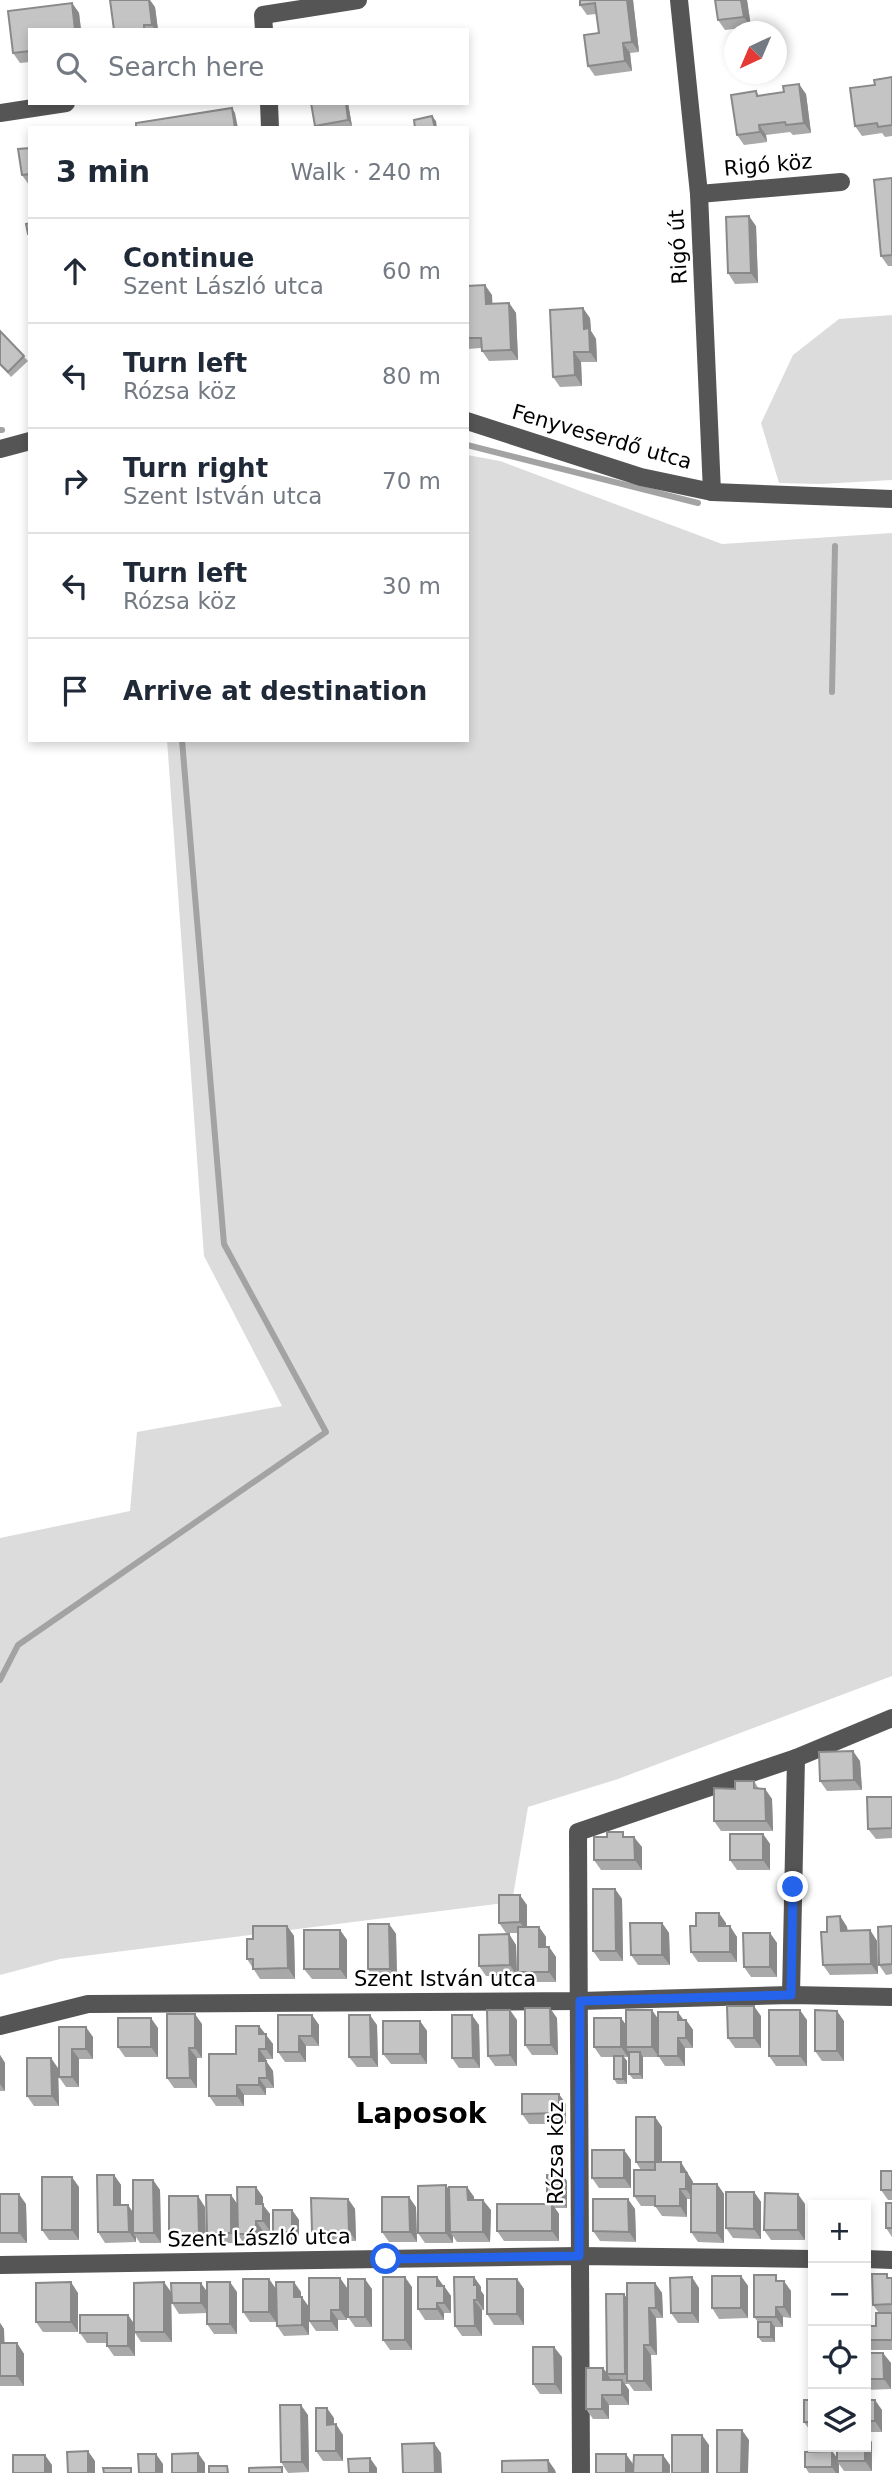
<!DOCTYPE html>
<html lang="en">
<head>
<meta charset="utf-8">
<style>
  body { margin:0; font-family:"DejaVu Sans",sans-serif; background:#f2f2f3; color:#1f2937 }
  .controls { position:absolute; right:21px; bottom:21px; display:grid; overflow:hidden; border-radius:0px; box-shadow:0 4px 10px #0003 }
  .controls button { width:63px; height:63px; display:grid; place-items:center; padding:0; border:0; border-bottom:2px solid #e0e1e3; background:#fff; color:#1f2937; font:35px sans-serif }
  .compass { position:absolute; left:724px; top:21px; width:63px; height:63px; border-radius:50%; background:#fff; box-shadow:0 4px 10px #0003; rotate:224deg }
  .stop { position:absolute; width:21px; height:21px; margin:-16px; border:5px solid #2563eb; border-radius:50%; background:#fff }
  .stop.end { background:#2563eb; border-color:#fff; box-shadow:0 2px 7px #0008 }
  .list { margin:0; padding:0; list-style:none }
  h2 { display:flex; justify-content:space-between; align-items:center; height:91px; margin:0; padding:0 28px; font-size:30px }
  h2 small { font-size:23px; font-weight:400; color:#747a83 }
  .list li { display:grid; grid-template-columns:46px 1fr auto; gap:21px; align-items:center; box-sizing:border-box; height:105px; padding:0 28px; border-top:2px solid #e0e1e3 }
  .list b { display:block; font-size:26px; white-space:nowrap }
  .list p { margin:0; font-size:23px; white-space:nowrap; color:#747a83 }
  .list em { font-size:23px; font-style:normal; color:#747a83 }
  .icon { flex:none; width:38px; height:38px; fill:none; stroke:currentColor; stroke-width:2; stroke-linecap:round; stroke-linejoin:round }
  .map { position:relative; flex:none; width:892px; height:2473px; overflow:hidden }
  .search { position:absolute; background:#fff; box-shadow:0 4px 10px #0003; left:28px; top:28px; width:441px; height:77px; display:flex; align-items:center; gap:18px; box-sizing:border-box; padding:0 24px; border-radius:0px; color:#747a83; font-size:26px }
  .panel { position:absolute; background:#fff; box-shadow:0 4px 10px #0003; left:28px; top:126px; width:441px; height:616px; border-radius:0px }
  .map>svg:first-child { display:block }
  .green { fill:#dcdcdc }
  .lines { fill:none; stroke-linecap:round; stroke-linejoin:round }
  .stream { stroke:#a3a3a3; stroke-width:6 }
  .minor { stroke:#555; stroke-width:18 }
  .wall { fill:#a9a9a9 }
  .shaded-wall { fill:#898989 }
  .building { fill:#c4c4c4; stroke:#898989; stroke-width:2 }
  .route { stroke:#2563eb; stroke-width:9 }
  .labels { text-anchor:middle; stroke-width:5; stroke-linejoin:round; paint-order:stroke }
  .street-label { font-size:21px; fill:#000; stroke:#fff }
  .district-label { font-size:28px; font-weight:bold; fill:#000; stroke:#fff }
</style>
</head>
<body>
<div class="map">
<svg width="892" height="2473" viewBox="0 0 892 2473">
  <rect width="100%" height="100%" fill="#fff"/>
  <!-- green -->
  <g class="green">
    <path d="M892,315v165l-72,4 -41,-1 -18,-60 32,-68 46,-36z"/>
    <path d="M467,455l33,6 222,83 170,-11v1143l-274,103 -90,28 -16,95 -452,57 -60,16v-437l130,-27 7,-79 145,-26 -78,-150 -37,-516h300z"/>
  </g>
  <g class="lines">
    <!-- stream -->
    <g class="stream">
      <path d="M0,430h2"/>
      <path d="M467,445l231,58"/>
      <path d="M832,692l3,-146"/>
      <path d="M0,1680l18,-35 308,-213 -102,-188 -42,-504"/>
    </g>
    <!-- minor -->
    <g class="minor">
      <path d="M679,0l20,194 13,298"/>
      <path d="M264,30l-1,-15 95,-15"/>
      <path d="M269,103l1,25"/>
      <path d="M0,113l66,-10"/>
      <path d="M699,194l142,-12"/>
      <path d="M467,421l174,56 71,15 180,7"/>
      <path d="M0,449l30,-8"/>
      <path d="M791,1995l5,-237"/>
      <path d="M0,2026l88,-22 492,-3 211,-6 101,2"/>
      <path d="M866,2259l26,1"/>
      <path d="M0,2265l579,-9 234,3"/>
      <path d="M581,2473l-3,-641 218,-74 96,-40"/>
    </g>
  </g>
  <!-- wall -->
  <g class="wall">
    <path d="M633,0l6,52 -9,1 2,18 -37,5 -7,-10 11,-33 -3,-19 -9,1 -7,-10z"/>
    <path d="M747,0l4,27 -26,3 -7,-10z"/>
    <path d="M72,3l7,10 2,17h-51v32l-10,1 -7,-10 -5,-42z"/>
    <path d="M155,7l3,23h-44z"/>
    <path d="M892,77v59l-7,1 -3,-4 -20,3 -7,-10 20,-41z"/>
    <path d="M756,91l3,5 47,-2 5,39 -18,2 -3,-3 -24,3 1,7 -23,3 -7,-10z"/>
    <path d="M311,103h37l4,23 -14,2h-22l-1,-2z"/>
    <path d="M30,148v37h-1l-7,-10z"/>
    <path d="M892,178v88h-4l-7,-10z"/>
    <path d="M756,226l2,57 -23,1 -7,-11z"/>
    <path d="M467,286l25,9v9l17,-1 7,10 2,47 -29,1 -7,-10 -1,-3 -14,1z"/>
    <path d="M590,318l1,13 5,8 1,23h-16l1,24 -22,1 -7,-10z"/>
    <path d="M0,331l28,30 -17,16 -11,-12z"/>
    <path d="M860,1761l2,29 -35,1 -7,-10z"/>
    <path d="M754,1781l5,8h6l7,10 1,32h-52l-7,-10 21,-32z"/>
    <path d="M892,1797v41l-16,1 -8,-10z"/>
    <path d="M763,1834l7,10v26h-33l-7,-10z"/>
    <path d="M626,1837l16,10v23h-41l-7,-10z"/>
    <path d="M615,1889l7,10 1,62h-23l-7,-10z"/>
    <path d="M527,1905v22h12l7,10v10h3l7,10v25h-31l-7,-10v-39h-12l-7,-10z"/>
    <path d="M840,1916l7,11 1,4 22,-1 7,11 1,33 -48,1 -7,-10 4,-33z"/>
    <path d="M662,1923l7,10 1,32h-32l-7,-10z"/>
    <path d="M726,1923v3l11,11v25h-39l-7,-10z"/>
    <path d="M389,1924l7,10 1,45h-22l-7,-10z"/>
    <path d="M287,1926l7,10 1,43h-35l-13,-20 6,-20z"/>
    <path d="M892,1926v48l-6,1 -7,-10z"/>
    <path d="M340,1930l7,10v39h-35l-8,-10z"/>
    <path d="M770,1933l7,10v34h-26l-7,-10z"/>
    <path d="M509,1934l7,11 1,31h-31l-7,-10z"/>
    <path d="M312,2015l7,10v21h-13v16h-21l-7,-10z"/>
    <path d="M761,2016v32h-26l-7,-10z"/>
    <path d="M557,2018l1,37h-26l-7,-10z"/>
    <path d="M621,2018l5,7 32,-7 28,2 7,10v18h-8v18h-20l-6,-9h-16v22h-10l-4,-5v-22l-1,-1v6h-4l3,4v23h-10l-3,-5v-22h-13l-7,-10z"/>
    <path d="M517,2020v46h-22l-7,-10z"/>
    <path d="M807,2020v46h-31l-7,-10z"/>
    <path d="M420,2021l7,10v33h-36l-8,-10z"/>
    <path d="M844,2021v40h-22l-7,-10z"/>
    <path d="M202,2024v34h-5v30h-23l-7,-10z"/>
    <path d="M377,2025l1,42h-21l-8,-10z"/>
    <path d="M479,2025l1,43h-21l-7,-10z"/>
    <path d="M259,2026l14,18v15h-7v2l7,10 1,17h-8v7h-22v11h-28l-7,-10z"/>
    <path d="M59,2027l34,10v22h-14v28h-13l-7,-10z"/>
    <path d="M158,2028v29h-33l-7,-10z"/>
    <path d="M0,2055l5,8v28h-5z"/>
    <path d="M58,2068l1,38h-25l-7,-10z"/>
    <path d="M566,2104v20h-37l-7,-10z"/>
    <path d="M655,2117l7,10v35l26,10v2l5,8v2h24l7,10v49l-26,-1 -7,-10v-33h-4v18l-25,-1 -7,-10h-14l-7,-10 7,-26 -5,-8z"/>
    <path d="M624,2150l7,10v28h-32l-7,-10z"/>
    <path d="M892,2171v29h-4l-7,-10z"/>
    <path d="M114,2175l7,10v20l12,7 20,-32 7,10 1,53h-21l-4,-6v5l-31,1 -7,-11z"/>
    <path d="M567,2181v27h-12l4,6v27h-55l-7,-10 51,-27z"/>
    <path d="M446,2185l3,6 18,-4 7,10v3l17,10 -1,32h-33l-4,-6v7h-28l-7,-10z"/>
    <path d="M79,2187v53h-30l-7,-10z"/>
    <path d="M754,2192l7,10v37l-28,-1 -7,-10z"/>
    <path d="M0,2194l26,10 1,39h-27z"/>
    <path d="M231,2195l6,9 26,-7v8l7,9v17h-7v13l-18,1 -7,-10v8h-24l-7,-10z"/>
    <path d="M348,2199l7,10 1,32h-37l-7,-10z"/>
    <path d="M892,2203v34l-6,-9z"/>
    <path d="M805,2204v36h-34l-7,-10z"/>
    <path d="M205,2207l1,37 -30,1 -7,-11z"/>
    <path d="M416,2207l1,35h-28l-7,-10z"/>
    <path d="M635,2209l1,33 -36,-1 -7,-10z"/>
    <path d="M292,2210l7,10v22h-19l-7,-10z"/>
    <path d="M741,2276l7,10v32l-29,1 -7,-11z"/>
    <path d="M437,2277l14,19v17h-7v7h-19l-7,-11z"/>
    <path d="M474,2277l7,10v4l3,4v15h-2v26h-20l-7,-10z"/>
    <path d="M340,2278l7,10v32h-9v11h-22l-7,-10v-12v26l-25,1 -7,-10 24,-34v5l8,10z"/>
    <path d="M890,2278h2v72h-23l-3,-5v-19h10l3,-13 -6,-8z"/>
    <path d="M269,2279l7,10v33h-26l-7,-10z"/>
    <path d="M517,2279l7,10v36h-30l-7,-11z"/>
    <path d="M780,2281l11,10v27l-8,-1v10h-8v15h-13l-4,-5v-15l-4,-5z"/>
    <path d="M655,2283l7,10 1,25h-7l1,37h-6l1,36h-18l-5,-7h-4l4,6v15h-20v14h-16l-7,-10 17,-41 4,5z"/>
    <path d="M412,2287v63h-22l-7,-10z"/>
    <path d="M699,2288v35h-21l-7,-10z"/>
    <path d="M372,2289v38h-17l-7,-10z"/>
    <path d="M207,2291l30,1v42h-23l-7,-10v-11l-28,1 -7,-11z"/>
    <path d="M171,2292l1,50h-31l-6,-9v23h-21l-7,-10v-3h-20l-7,-10 48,-18 6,9z"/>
    <path d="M78,2293v39h-35l-7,-10z"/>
    <path d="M0,2323l4,6v14h13l7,11v32h-24z"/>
    <path d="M866,2353l25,10v26l-25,1z"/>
    <path d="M562,2357v37h-22l-7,-10z"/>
    <path d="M813,2400v32h-2l-7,-10z"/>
    <path d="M866,2400l16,10v22h-16z"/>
    <path d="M308,2415l1,57 -21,1 -7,-11z"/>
    <path d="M334,2418v6l9,11v26h-20l-7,-10z"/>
    <path d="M872,2442v29h-28l-5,-7v9h-30l-4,-6 27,-16 5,7z"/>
  </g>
  <!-- shaded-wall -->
  <g class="shaded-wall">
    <path d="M149,0h1l5,7 3,23h-3l-3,-5z"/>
    <path d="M627,0h6l6,52 -7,-10z"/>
    <path d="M741,0h6l4,27 -7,-10z"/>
    <path d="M72,3l7,10 2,17h-6z"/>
    <path d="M623,43l7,10 2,18 -7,-10z"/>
    <path d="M799,84l7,10 5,39 -7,-10z"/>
    <path d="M346,103h2l4,23 -4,-6z"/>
    <path d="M232,108l3,5 3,15h-3z"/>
    <path d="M432,116l4,5 1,7h-2z"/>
    <path d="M759,125l7,10 1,7 -7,-10z"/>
    <path d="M749,216l7,10 2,57 -7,-10z"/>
    <path d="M485,285l7,10 1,19 -7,-10z"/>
    <path d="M509,303l7,10 2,47 -7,-10z"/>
    <path d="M583,308l7,10 1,13 5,8 1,23 -7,-10 -6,-23z"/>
    <path d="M574,352l7,10 1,24 -7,-11z"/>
    <path d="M853,1751l7,10 2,29 -8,-10z"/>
    <path d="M765,1789l7,10 1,32 -7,-10z"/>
    <path d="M763,1834l7,10v26l-7,-10z"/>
    <path d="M634,1837l8,10v23l-7,-10z"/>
    <path d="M615,1889l7,10 1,62 -7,-10z"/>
    <path d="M520,1895l7,10v28l-7,-11z"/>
    <path d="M719,1913l7,10v14l-7,-11z"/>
    <path d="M840,1916l7,11 1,15 -7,-11z"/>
    <path d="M662,1923l7,10 1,32 -8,-10z"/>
    <path d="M389,1924l7,10 1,45 -7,-10z"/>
    <path d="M287,1926l7,10 1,43 -7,-11z"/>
    <path d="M730,1926l7,11v25l-7,-10z"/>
    <path d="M539,1927l7,10v20l-7,-10z"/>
    <path d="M340,1930l7,10v39l-7,-10z"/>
    <path d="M870,1930l7,11 1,33 -7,-10z"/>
    <path d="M770,1933l7,10v34l-7,-10z"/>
    <path d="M509,1934l7,11 1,31 -7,-11z"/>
    <path d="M549,1947l7,10v25l-7,-10z"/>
    <path d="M754,2006l7,10v32l-7,-10z"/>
    <path d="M550,2008l7,10 1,37 -7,-10z"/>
    <path d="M510,2010l7,10v46l-7,-11z"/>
    <path d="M652,2010l7,10v37l-7,-10z"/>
    <path d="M800,2010l7,10v46l-7,-10z"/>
    <path d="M837,2011l7,10v40l-7,-10z"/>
    <path d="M678,2012l7,10 -7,-2z"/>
    <path d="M195,2014l7,10v34l-7,-10z"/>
    <path d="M312,2015l7,10v21l-7,-10z"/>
    <path d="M370,2015l7,10 1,42 -7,-10z"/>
    <path d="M472,2015l7,10 1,43 -7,-10z"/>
    <path d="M151,2018l7,10v29l-7,-10z"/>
    <path d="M621,2018l7,10 -2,19 2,4v6l-7,-10z"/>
    <path d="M686,2020l7,10v18l-7,-10z"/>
    <path d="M420,2021l7,10v33l-7,-10z"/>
    <path d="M259,2026l14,18v15l-7,-10 -7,-15z"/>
    <path d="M86,2027l7,10v22l-7,-10z"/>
    <path d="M299,2036l7,10v16l-7,-10z"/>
    <path d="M678,2038l7,10v18l-7,-10z"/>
    <path d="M189,2048l8,10v30l-7,-10z"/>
    <path d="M72,2049l7,10v28l-7,-10z"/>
    <path d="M259,2049l7,10v13l-7,-11z"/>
    <path d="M640,2052l3,5v22l-3,-5z"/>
    <path d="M0,2055l5,8v28l-5,-7z"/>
    <path d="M623,2056l4,5v23l-4,-5z"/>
    <path d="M51,2058l7,10 1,38 -7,-10z"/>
    <path d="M266,2061l7,10 1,17 -7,-10z"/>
    <path d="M259,2078l7,10v7l-7,-10z"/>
    <path d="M237,2085l7,10v11l-7,-10z"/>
    <path d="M559,2094l7,10v20l-7,-11z"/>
    <path d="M655,2117l7,10v45l-7,-10z"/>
    <path d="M624,2150l7,10v28l-7,-10z"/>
    <path d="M681,2162l12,20v17l-7,-10 -5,-17z"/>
    <path d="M114,2175l7,10v30l-7,-10z"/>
    <path d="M563,2175l4,6v27l-4,-5z"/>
    <path d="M72,2177l7,10v53l-7,-10z"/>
    <path d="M153,2180l7,10 1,53 -7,-10z"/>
    <path d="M717,2184l7,10v49l-7,-10z"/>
    <path d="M446,2185l7,11 -3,36 3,4v7l-7,-10z"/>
    <path d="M256,2187l7,10v8l7,9v17l-7,-10 -7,-17z"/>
    <path d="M467,2187l7,10 1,13 -7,-10z"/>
    <path d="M680,2189l7,10v18l-7,-11z"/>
    <path d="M754,2192l7,10v37l-7,-10z"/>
    <path d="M19,2194l7,10 1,39 -8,-10z"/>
    <path d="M798,2194l7,10v36l-7,-10z"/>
    <path d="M231,2195l7,10v38l-7,-10z"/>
    <path d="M198,2196l7,11 1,37 -7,-10z"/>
    <path d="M409,2197l7,10 1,35 -7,-10z"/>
    <path d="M348,2199l7,10 1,32 -7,-10z"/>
    <path d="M628,2199l7,10 1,33 -7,-10z"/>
    <path d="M483,2200l8,10 -1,32 -7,-10z"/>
    <path d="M552,2204l7,10v27l-7,-10z"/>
    <path d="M128,2205l7,10 -2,18 3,4v5l-7,-10z"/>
    <path d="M292,2210l7,10v22l-7,-10z"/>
    <path d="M256,2221l7,10v13l-7,-10z"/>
    <path d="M741,2276l7,10v32l-7,-10z"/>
    <path d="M405,2277l7,10v63l-7,-10z"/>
    <path d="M437,2277l7,10 -7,-1z"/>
    <path d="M474,2277l7,10v4l3,4v15l-7,-10 -3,-15z"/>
    <path d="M692,2277l7,11v35l-7,-10z"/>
    <path d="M340,2278l7,10v32l-7,-10z"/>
    <path d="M269,2279l7,10v33l-7,-10z"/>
    <path d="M365,2279l7,10v38l-7,-10z"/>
    <path d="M517,2279l7,10v36l-7,-11z"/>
    <path d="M784,2281l7,10v27l-7,-11z"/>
    <path d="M71,2282l7,11v39l-7,-10z"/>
    <path d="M164,2282l7,10 1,50 -8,-10z"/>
    <path d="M230,2282l7,10v42l-7,-10z"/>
    <path d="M294,2282l7,10v15l-7,-10z"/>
    <path d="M201,2283l7,10v20l-7,-10z"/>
    <path d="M655,2283l7,10 1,25 -7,-10z"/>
    <path d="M444,2286l7,10v17l-7,-10z"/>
    <path d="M624,2294l7,10 -1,77 -5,-7z"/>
    <path d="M302,2297l7,10v28l-7,-10z"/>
    <path d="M474,2300l8,10v26l-7,-10z"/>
    <path d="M437,2303l7,10v7l-7,-11z"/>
    <path d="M776,2307l7,10v10l-7,-10z"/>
    <path d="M649,2308l7,10 1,37 -7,-10z"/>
    <path d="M331,2310l7,10v11l-7,-10z"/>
    <path d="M128,2315l7,10v31l-7,-10z"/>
    <path d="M771,2322l4,5v15l-4,-5z"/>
    <path d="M0,2323l4,6 1,25 -5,-7z"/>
    <path d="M17,2343l7,11v32l-7,-10z"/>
    <path d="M644,2345l7,10 1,36 -8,-10z"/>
    <path d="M554,2347l8,10v37l-7,-10z"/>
    <path d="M883,2353l8,10v26l-7,-10z"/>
    <path d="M603,2368l7,10v12l-7,-10z"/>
    <path d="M622,2380l7,10v15l-7,-10z"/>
    <path d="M602,2395l7,10v14l-7,-10z"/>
    <path d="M875,2400l7,10v22l-7,-11z"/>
    <path d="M301,2405l7,10 1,57 -7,-10z"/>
    <path d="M327,2408l7,10v17l-7,-10z"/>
    <path d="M336,2424l7,11v26l-7,-10z"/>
    <path d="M742,2430l7,10 -1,33h-7z"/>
    <path d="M866,2433l6,9v29l-7,-10z"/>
    <path d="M702,2435l7,10v28h-7z"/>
    <path d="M434,2443l7,10 1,20h-7z"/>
    <path d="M88,2451l7,10v12h-7z"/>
    <path d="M832,2451l7,10h-2l2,3v9h-3l-4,-6z"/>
    <path d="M198,2453l7,10v10h-7z"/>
    <path d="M156,2454l7,10v9h-7z"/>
    <path d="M626,2454l7,10v9h-7z"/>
    <path d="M45,2455l7,10v8h-7z"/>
    <path d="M663,2455l7,10v8h-7z"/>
    <path d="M370,2458l7,10v5h-7z"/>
    <path d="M548,2460l7,10 1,3h-7z"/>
  </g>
  <!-- building -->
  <g class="building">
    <path d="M110,0h39l3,25h-8v5h-30z"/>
    <path d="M580,0h47l5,42 -9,1 2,18 -37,5 -4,-31 15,-2 -4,-30 -15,2z"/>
    <path d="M715,0h26l3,17 -26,3z"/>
    <path d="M72,3l3,27h-45v21l-17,2 -5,-42z"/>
    <path d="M892,77v48l-14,2 -1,-4 -22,3 -5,-38 25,-3 -1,-5z"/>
    <path d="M799,84l5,39 -18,2 -1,-3 -26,3 1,7 -23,3 -6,-40 25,-4 1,5 27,-4 -1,-6z"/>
    <path d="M311,103h35l2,17 -33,6z"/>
    <path d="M232,108l3,20h-99v-5z"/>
    <path d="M432,116l3,12h-20l-1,-8z"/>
    <path d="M30,148v26l-8,1 -4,-26z"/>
    <path d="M892,178v77l-11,1 -7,-76z"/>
    <path d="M749,216l2,57h-23l-2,-56z"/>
    <path d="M30,223v11h-2l-2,-10z"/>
    <path d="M485,285l1,19 23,-1 2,47 -29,1 -1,-13h-14v-52z"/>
    <path d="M583,308l1,21 5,-1 1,24h-16l1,23 -22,2 -3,-67z"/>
    <path d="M0,331l24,25 -16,16 -8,-8z"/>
    <path d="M853,1751l1,29 -34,1 -1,-29z"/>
    <path d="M735,1781h19v7l11,1 1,32h-52v-33l21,1z"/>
    <path d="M867,1797h25v31l-24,1z"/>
    <path d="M607,1832h16v5h11l1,23h-41v-23h13z"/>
    <rect x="730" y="1834" width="33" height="26"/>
    <path d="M593,1889h22l1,62h-23z"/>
    <path d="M499,1895h21v27l-21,1z"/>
    <path d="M696,1913h23v13h11v26h-39l-1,-26h6z"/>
    <path d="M840,1916l1,15 29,-1 1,34 -48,1 -2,-33h6v-15z"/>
    <path d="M630,1923h32v32h-31z"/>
    <path d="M368,1924h21l1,45h-22z"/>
    <path d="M253,1926h34l1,42 -35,1v-10h-6v-20h6z"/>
    <path d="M892,1926v38l-13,1 -1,-38z"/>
    <path d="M518,1927h21v20h10v25h-31z"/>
    <rect x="304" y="1930" width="36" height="39"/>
    <path d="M743,1933h27v34h-26z"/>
    <path d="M509,1934l1,31 -31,1v-31z"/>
    <path d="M727,2006h27v32h-26z"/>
    <path d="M525,2008h25l1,37h-26z"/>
    <path d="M487,2010h23v45l-22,1z"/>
    <rect x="626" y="2010" width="26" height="37"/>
    <rect x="769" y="2010" width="31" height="46"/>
    <path d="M815,2010l22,1v40h-22z"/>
    <path d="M658,2012h20v8h8v18h-8v18h-20z"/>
    <path d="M167,2014h28v34h-6l1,30h-23z"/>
    <path d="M278,2015h34v21h-13v16h-21z"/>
    <path d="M349,2015h21l1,42h-22z"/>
    <path d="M452,2015h20l1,43h-21z"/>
    <rect x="118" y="2018" width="33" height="29"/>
    <rect x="594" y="2018" width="27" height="29"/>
    <rect x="383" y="2021" width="37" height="33"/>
    <path d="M236,2026h23v8h7v15h-7v12h7l1,17h-8v7h-22v11h-28v-42h27z"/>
    <path d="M59,2027h27v22h-14v28h-13z"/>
    <rect x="629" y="2052" width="11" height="22"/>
    <rect x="614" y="2056" width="9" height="23"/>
    <path d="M27,2058h24l1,38h-25z"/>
    <path d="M522,2094h37v19l-37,1z"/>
    <rect x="636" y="2117" width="19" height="45"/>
    <rect x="592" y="2150" width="32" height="28"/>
    <path d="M655,2162h26v10h5v17h-6v17h-25v-10h-21v-26h21z"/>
    <rect x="881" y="2171" width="11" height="19"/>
    <path d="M97,2175h17v30h14l1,27h-31z"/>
    <rect x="547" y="2175" width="16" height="28"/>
    <rect x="42" y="2177" width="30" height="53"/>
    <path d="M133,2180h20l1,53h-21z"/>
    <path d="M691,2184h26v49l-26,-1z"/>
    <path d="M446,2185v48h-28v-47z"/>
    <path d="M237,2187h19v17h7v17h-7v13h-18z"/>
    <path d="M449,2187h18l1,13h15v32h-33z"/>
    <path d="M726,2192h28v37l-28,-1z"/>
    <path d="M765,2193l33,1v36h-34z"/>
    <rect x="0" y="2194" width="19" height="39"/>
    <path d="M206,2195h25v38h-24z"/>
    <path d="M169,2196h29l1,38h-30z"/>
    <path d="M382,2197h27l1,35h-28z"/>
    <path d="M311,2198l37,1 1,32h-37z"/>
    <path d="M593,2199h35l1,33 -36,-1z"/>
    <rect x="886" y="2203" width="6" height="25"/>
    <rect x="497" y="2204" width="55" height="27"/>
    <rect x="273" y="2210" width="19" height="22"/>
    <path d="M872,2274h15v4h5v26l-19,1z"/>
    <path d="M754,2275h22v6h8v26h-8v10h-22z"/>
    <rect x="712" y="2276" width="29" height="32"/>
    <rect x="383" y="2277" width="22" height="63"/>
    <path d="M418,2277h19v9h7v17h-7v6h-19z"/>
    <path d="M454,2277h20v8h3v15h-3l1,26h-20z"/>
    <path d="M692,2277v36h-21l-1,-35z"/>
    <path d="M309,2278h31v32h-9v11h-22z"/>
    <rect x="243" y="2279" width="26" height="33"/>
    <rect x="348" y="2279" width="17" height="38"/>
    <rect x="487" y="2279" width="30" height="35"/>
    <path d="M71,2282v40h-35v-39z"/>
    <path d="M164,2282v50h-30v-49z"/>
    <rect x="207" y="2282" width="23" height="42"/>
    <path d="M276,2282h18v15h8v28l-25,1z"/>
    <path d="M171,2283h30v20h-29z"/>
    <path d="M627,2283h28l1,25h-7l1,37h-6v36h-17z"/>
    <path d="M606,2294h18l1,80h-18z"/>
    <path d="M876,2313h16v27h-26v-14h10z"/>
    <path d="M80,2315h48v31h-21v-13h-27z"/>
    <rect x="758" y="2322" width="13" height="15"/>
    <rect x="0" y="2343" width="17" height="33"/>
    <path d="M533,2347h21l1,37h-22z"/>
    <path d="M866,2353h17l1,26h-18z"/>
    <path d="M586,2368h17v12h19v15h-20v14h-16z"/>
    <rect x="804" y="2400" width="9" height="22"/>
    <rect x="866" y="2400" width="9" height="21"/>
    <path d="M280,2405h21l1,57h-21z"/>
    <path d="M316,2408h11v17l9,-1v27h-20z"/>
    <path d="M717,2430h25l-1,43h-24z"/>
    <rect x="672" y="2435" width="30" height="38"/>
    <path d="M434,2443l1,30h-32l-1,-29z"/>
    <rect x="837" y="2447" width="28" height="14"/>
    <path d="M88,2451v22h-20l-1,-21z"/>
    <path d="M832,2451v16h-27v-15z"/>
    <path d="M198,2453v20h-26v-19z"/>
    <path d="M138,2454h18v19h-17z"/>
    <rect x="596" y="2454" width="30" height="19"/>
    <rect x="13" y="2455" width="32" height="18"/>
    <path d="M634,2455h29v18h-30z"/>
    <path d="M370,2458v15h-21l-1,-14z"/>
    <path d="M548,2460l1,13h-47v-12z"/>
    <path d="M209,2466h18l1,7h-19z"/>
    <path d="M282,2467v6h-33v-5z"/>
    <path d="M103,2468h28v5h-27z"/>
  </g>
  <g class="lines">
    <!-- route -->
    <path class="route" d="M386,2259l193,-3 1,-255 211,-6 2,-108"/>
  </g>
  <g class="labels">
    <!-- street labels -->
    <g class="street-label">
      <text transform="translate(768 165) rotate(-5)" y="7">Rigó köz</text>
      <text transform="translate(678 247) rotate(-93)" y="7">Rigó út</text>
      <text transform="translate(602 437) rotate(16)" y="7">Fenyveserdő utca</text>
      <text x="445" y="1986">Szent István utca</text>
      <text transform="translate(556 2153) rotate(-90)" y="7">Rózsa köz</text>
      <text transform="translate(259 2238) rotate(-1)" y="7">Szent László utca</text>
    </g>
    <!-- district labels -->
    <g class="district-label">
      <text x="421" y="2123">Laposok</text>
    </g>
  </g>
</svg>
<div class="controls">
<button>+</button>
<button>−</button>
<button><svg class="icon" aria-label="locate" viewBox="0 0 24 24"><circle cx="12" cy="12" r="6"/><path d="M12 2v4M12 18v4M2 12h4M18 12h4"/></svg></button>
<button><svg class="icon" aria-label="layers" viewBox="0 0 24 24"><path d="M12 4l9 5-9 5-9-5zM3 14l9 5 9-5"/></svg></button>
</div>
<svg class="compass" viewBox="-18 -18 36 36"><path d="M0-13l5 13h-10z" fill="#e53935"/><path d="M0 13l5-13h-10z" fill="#747a83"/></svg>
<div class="stop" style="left:386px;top:2259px"></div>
<div class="stop end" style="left:793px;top:1887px"></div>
<div class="search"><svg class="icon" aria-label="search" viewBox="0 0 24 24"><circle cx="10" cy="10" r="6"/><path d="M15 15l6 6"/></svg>Search here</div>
<section class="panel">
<h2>3 min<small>Walk · 240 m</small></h2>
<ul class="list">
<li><svg class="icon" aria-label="ahead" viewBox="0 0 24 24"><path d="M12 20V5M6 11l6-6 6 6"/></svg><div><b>Continue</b><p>Szent László utca</p></div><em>60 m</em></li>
<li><svg class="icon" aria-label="left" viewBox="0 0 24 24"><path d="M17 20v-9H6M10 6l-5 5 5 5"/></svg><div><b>Turn left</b><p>Rózsa köz</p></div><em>80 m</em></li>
<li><svg class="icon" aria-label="right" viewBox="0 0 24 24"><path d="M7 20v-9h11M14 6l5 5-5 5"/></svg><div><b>Turn right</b><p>Szent István utca</p></div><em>70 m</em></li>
<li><svg class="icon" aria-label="left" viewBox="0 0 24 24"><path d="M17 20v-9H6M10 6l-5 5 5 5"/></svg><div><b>Turn left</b><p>Rózsa köz</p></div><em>30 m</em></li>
<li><svg class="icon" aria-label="arrive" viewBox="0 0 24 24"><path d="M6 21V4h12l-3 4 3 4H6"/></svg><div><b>Arrive at destination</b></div></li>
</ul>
</section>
</div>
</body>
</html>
